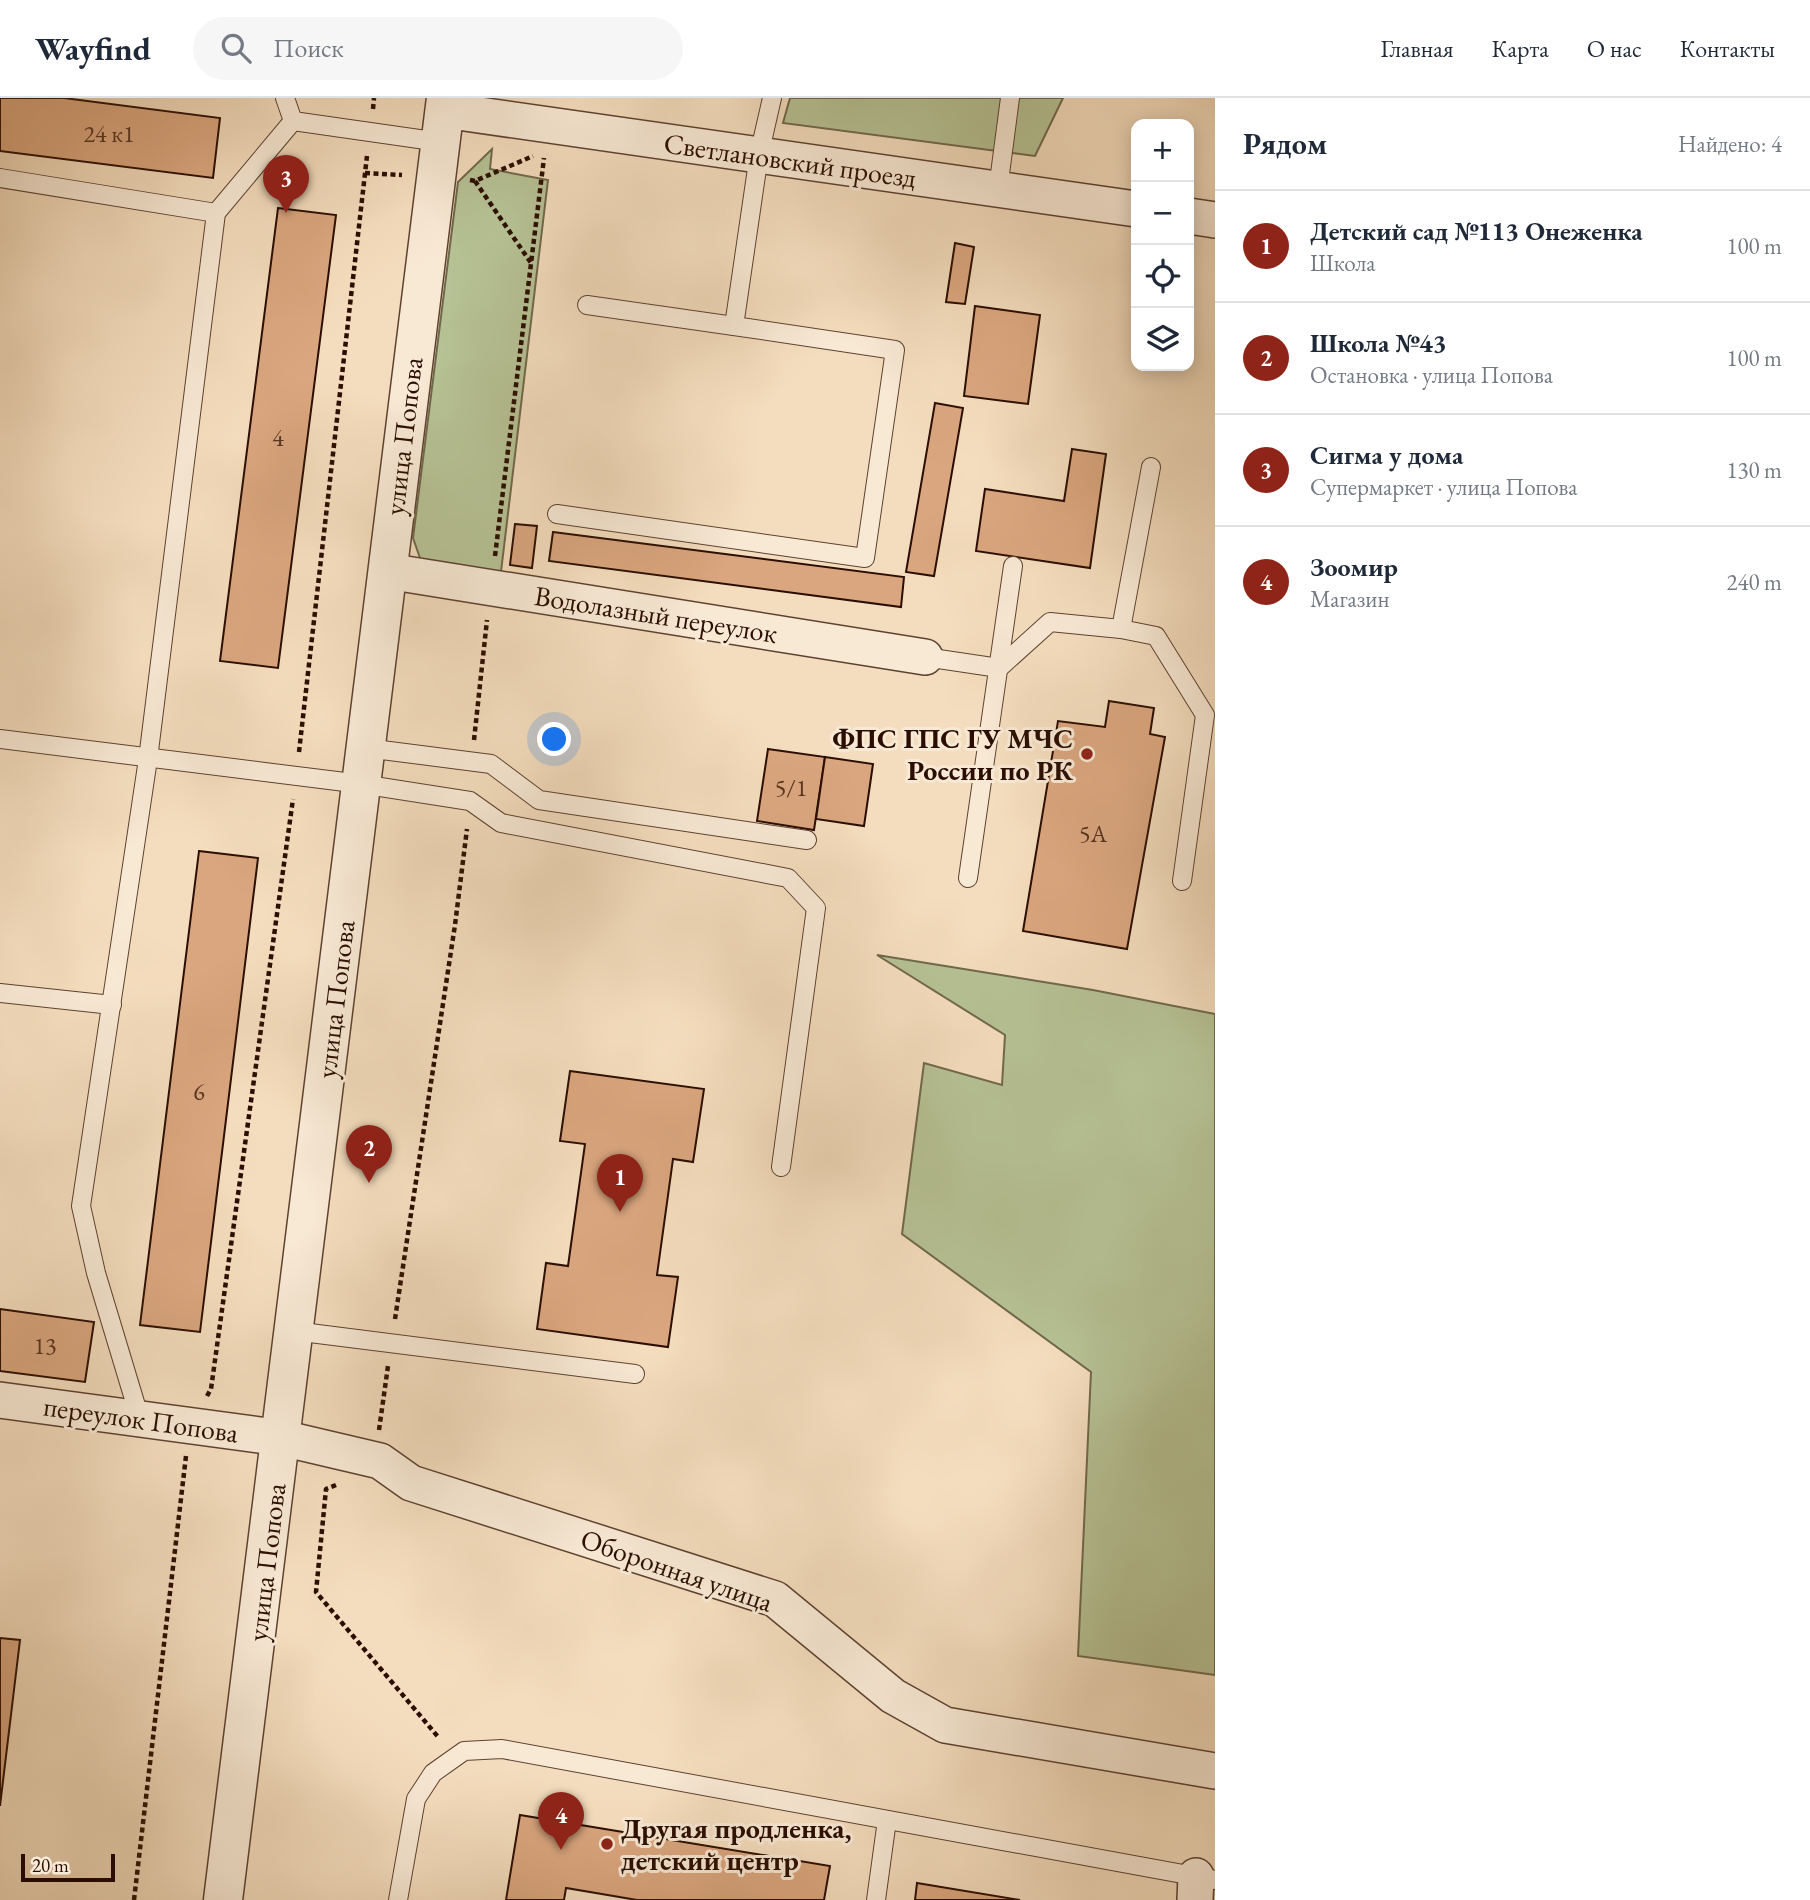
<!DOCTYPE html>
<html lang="ru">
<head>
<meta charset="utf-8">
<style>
  body { margin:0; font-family:"EB Garamond",serif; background:#f6f6f7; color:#1f2937 }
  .controls { position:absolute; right:21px; top:21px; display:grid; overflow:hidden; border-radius:14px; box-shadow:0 4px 18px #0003 }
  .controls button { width:63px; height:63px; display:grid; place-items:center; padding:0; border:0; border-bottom:2px solid #e0e1e3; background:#fff; color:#1f2937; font:35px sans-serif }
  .scale { position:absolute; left:21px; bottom:18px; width:94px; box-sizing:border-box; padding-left:7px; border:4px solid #2b0e01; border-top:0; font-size:19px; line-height:24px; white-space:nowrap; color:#2b0e01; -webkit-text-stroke:5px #f8e9d5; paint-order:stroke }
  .you { position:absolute; left:555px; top:642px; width:24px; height:24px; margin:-18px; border:5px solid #fff; border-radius:50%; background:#1a73e8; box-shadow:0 0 0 10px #1a73e833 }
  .badge { display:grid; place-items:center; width:46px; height:46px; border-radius:50%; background:#8f2418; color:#fff; font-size:23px; font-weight:700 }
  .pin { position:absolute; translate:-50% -58px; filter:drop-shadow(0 2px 4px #0008) }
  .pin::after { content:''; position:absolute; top:37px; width:24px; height:21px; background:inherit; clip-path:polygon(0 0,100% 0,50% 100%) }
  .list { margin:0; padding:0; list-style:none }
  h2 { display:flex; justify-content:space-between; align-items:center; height:91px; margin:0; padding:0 28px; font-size:30px }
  h2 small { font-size:23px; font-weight:400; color:#747a83 }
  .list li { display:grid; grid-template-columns:46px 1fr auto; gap:21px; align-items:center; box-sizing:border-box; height:112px; padding:0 28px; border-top:2px solid #e0e1e3 }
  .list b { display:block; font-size:26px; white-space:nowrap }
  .list p { margin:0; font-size:23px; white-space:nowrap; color:#747a83 }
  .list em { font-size:23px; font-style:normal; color:#747a83 }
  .icon { flex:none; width:38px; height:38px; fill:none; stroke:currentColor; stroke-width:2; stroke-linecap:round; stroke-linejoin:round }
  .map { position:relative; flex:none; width:1215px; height:1802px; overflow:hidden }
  header { display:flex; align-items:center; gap:42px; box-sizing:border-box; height:98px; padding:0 35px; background:#fff; border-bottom:2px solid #e0e1e3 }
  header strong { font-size:33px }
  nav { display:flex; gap:38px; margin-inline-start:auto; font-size:24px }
  .search { width:490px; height:63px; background:#f6f6f7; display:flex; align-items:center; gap:18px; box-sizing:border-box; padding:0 24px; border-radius:38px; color:#747a83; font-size:26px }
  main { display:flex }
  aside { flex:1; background:#fff }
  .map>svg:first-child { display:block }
  .green { fill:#b6c295; stroke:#70684b; stroke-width:2 }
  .building { fill:#daa67f; stroke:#2b0e01; stroke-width:2 }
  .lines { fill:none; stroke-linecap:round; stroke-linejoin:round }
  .service-casing { stroke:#5d4230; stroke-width:20 }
  .minor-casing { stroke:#5d4230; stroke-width:38 }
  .tertiary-casing { stroke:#5d4230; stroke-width:41 }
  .path { stroke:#2b0e01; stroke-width:4.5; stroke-dasharray:5 3.5; stroke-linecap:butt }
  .service { stroke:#f8e9d5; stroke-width:18 }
  .minor { stroke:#f8e9d5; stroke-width:35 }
  .tertiary { stroke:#f8e9d5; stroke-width:38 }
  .poi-dot { fill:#8f2418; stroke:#f8e9d5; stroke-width:2.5 }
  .labels { text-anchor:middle; stroke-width:6; stroke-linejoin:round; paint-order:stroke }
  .number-label { font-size:24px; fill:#573420 }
  .street-label { font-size:28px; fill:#2b0e01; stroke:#f8e9d5 }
  .poi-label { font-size:28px; font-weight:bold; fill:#2b0e01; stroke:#f8e9d5; text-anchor:end }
</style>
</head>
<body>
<header>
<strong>Wayfind</strong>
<div class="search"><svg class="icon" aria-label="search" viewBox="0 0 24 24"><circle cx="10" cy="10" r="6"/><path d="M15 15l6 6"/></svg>Поиск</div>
<nav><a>Главная</a><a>Карта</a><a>О нас</a><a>Контакты</a></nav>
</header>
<main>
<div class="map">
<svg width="1215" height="1802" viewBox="0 0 1215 1802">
  <rect width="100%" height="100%" fill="#f4ddbe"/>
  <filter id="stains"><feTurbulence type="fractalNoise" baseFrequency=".00286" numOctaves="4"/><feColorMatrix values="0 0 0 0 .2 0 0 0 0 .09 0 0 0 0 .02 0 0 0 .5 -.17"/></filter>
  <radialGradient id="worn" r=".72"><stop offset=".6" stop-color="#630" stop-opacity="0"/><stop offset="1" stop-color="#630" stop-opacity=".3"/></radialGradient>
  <!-- green -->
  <g class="green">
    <path d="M790,0h273l-28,58 -252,-33z"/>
    <path d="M492,51l-2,20 58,11 -48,400 -79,-19 -8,-23 45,-356z"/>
    <path d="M877,857l216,35 122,24v661l-137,-19 13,-284 -189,-138 22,-171 78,22 3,-50z"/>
  </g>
  <!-- building -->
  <g class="building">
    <path d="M0,0h64l156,20 -7,60 -213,-27z"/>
    <path d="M278,110l58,7 -58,453 -58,-7z"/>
    <path d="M955,145l19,4 -9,57 -19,-2z"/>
    <path d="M975,208l65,9 -12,89 -64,-8z"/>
    <path d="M935,305l28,5 -29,168 -28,-4z"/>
    <path d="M1072,351l34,5 -16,114 -114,-17 9,-62 79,12z"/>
    <path d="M515,426l22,2 -5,42 -22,-3z"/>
    <path d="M553,434l351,45 -3,30 -352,-46z"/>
    <path d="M1109,603l45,7 -4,26 15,3 -38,212 -104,-18 35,-210 47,6z"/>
    <path d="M768,651l57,8 -11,73 -57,-9z"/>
    <path d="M825,659l48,7 -9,62 -48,-7z"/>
    <path d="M199,753l59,7 -58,474 -60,-7z"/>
    <path d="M570,973l134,18 -11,73 -20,-3 -16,116 21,2 -10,70 -131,-18 9,-66 22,3 17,-122 -25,-3z"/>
    <path d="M0,1211l94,13 -9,60 -85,-11z"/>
    <path d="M0,1540l20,2 -20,166z"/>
    <path d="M520,1717l310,51 -6,34h-187l-71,-12 -2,12h-58z"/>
    <path d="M917,1785l103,17h-105z"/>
  </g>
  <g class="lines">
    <!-- service casing -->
    <g class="service-casing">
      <g id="service">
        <path d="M285,0l8,23"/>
        <path d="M293,23l147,21"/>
        <path d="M0,80l216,35"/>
        <path d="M998,91l12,-91"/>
        <path d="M587,207l147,21"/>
        <path d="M557,416l308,44 30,-208 -161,-24 25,-171 13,-57"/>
        <path d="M1121,531l30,-162"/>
        <path d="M925,559l74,11 51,-46 71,7 35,7 49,79 -23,166"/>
        <path d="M0,641l361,45 109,17 31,22 287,55 28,30 -35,259"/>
        <path d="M366,650l125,16 48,36 268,40"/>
        <path d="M968,780l45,-312"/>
        <path d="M0,895l112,12"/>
        <path d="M294,1233l341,43"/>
        <path d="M140,1321l-44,-146 -15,-67 67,-447 68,-546 77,-92"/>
        <path d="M398,1802l18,-101 17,-26 31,-22 38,-2 713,131"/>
        <path d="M876,1802l11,-80"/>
      </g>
    </g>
    <!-- minor casing -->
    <g class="minor-casing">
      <g id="minor">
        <path d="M444,12l692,99"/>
        <path d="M1189,118l26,4"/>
        <path d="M387,473l538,86"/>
        <path d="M0,1302l282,38 98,23 31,22 364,116 118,97 52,29 270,46"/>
        <path d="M1195,1802l1,-24"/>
      </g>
    </g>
    <!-- tertiary casing -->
    <g class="tertiary-casing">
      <path id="tertiary" d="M223,1802l223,-1802"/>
    </g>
    <!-- path -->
    <g class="path">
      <path d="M373,11l1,-11"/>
      <path d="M365,75l37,2"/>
      <path d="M470,82l5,1 58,-25"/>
      <path d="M475,83l56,82"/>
      <path d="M495,458l49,-398"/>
      <path d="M474,642l13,-120"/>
      <path d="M299,654l68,-596"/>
      <path d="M395,1221l60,-394 12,-96"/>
      <path d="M207,1298l4,-7 82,-590"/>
      <path d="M379,1332l9,-64"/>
      <path d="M336,1387l-10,4 -10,103 123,146"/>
      <path d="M134,1802l52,-444"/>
    </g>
    <!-- service -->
    <use href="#service" class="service"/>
    <!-- minor -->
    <use href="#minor" class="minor"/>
    <!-- tertiary -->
    <use href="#tertiary" class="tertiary"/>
  </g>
  <!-- markers -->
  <g class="poi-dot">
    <circle cx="1087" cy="656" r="7"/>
    <circle cx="607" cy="1746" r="7"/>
  </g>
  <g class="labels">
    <!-- number labels -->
    <g class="number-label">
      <text x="109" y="44">24 к1</text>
      <text x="278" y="348">4</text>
      <text x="791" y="698">5/1</text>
      <text x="1093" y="744">5А</text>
      <text x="199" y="1002">6</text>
      <text x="45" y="1256">13</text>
    </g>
    <!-- street labels -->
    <g class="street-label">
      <text transform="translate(790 62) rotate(8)" y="10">Светлановский проезд</text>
      <text transform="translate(403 338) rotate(-83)" y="10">улица Попова</text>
      <text transform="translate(656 516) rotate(9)" y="10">Водолазный переулок</text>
      <text transform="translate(335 901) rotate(-83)" y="10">улица Попова</text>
      <text transform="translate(141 1321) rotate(8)" y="10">переулок Попова</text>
      <text transform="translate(266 1464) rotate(-83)" y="10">улица Попова</text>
      <text transform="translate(677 1472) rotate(19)" y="10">Оборонная улица</text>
    </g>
    <!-- poi labels -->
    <g class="poi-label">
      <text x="1073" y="650">ФПС ГПС ГУ МЧС<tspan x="1073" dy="32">России по РК</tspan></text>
      <text x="621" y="1740" text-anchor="start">Другая продленка,<tspan x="621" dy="32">детский центр</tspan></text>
    </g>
  </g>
  <rect width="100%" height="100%" filter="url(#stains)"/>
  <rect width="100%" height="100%" fill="url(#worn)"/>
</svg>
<div class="controls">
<button>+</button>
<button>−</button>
<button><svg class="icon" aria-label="locate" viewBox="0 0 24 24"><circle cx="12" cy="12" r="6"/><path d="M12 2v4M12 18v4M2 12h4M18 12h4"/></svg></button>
<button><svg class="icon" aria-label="layers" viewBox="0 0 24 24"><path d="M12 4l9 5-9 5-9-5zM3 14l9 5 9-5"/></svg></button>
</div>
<div class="scale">20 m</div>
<div class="you"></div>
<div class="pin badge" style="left:620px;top:1114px">1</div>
<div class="pin badge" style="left:369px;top:1085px">2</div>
<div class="pin badge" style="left:286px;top:115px">3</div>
<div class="pin badge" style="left:561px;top:1752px">4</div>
</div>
<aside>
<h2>Рядом<small>Найдено: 4</small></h2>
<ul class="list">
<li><span class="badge">1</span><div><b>Детский сад №113 Онеженка</b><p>Школа</p></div><em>100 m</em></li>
<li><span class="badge">2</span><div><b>Школа №43</b><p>Остановка · улица Попова</p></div><em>100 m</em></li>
<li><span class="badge">3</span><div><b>Сигма у дома</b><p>Супермаркет · улица Попова</p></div><em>130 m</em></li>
<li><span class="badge">4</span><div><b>Зоомир</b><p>Магазин</p></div><em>240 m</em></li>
</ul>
</aside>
</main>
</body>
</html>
